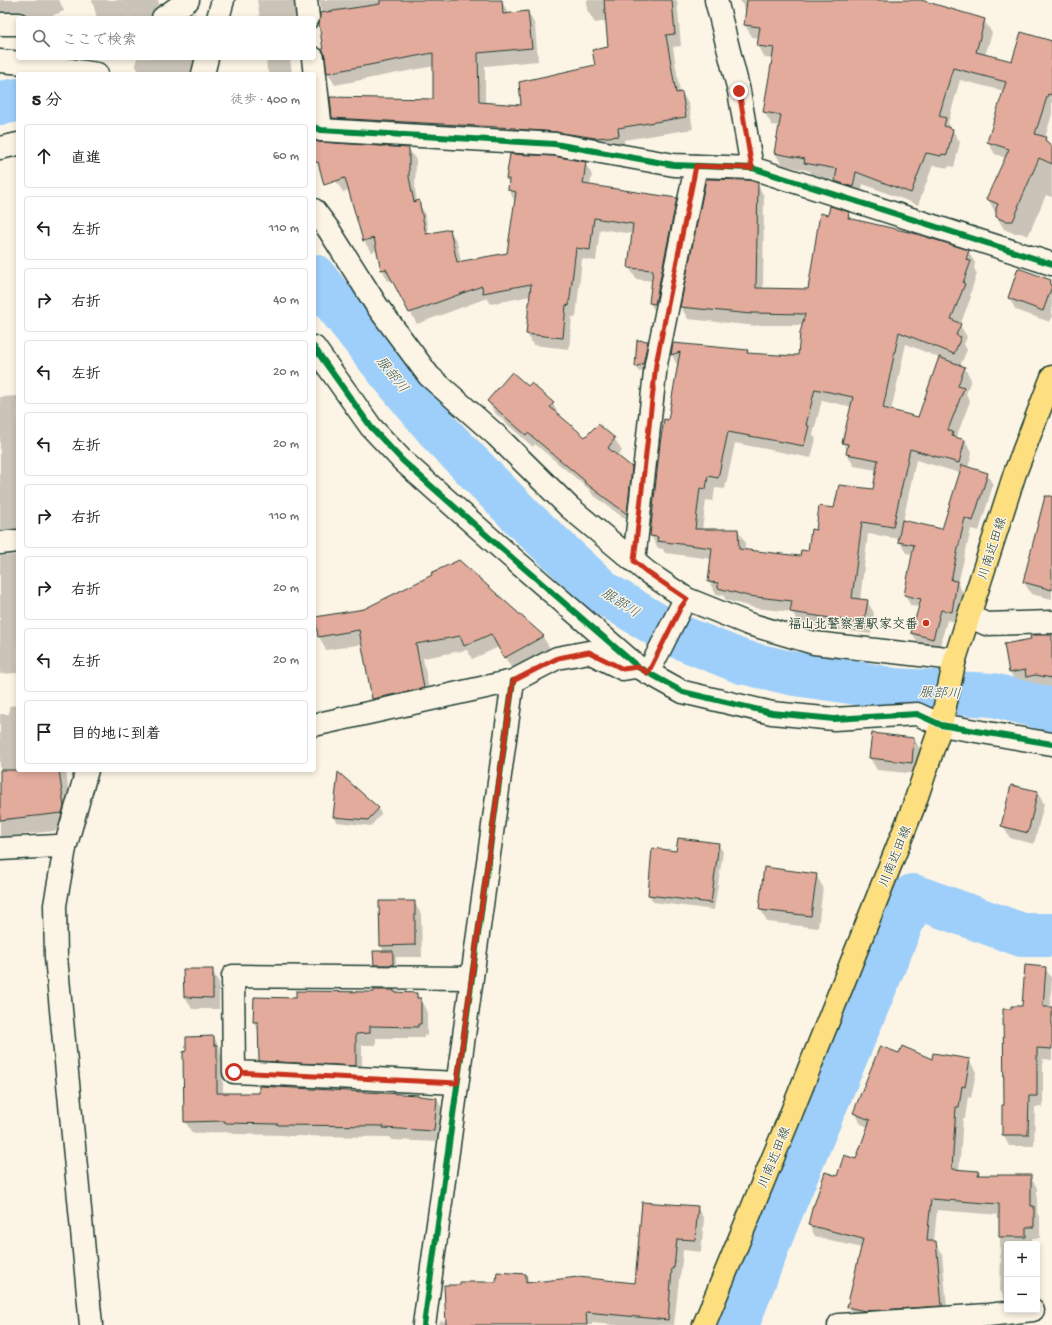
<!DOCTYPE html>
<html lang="ja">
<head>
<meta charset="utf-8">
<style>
  body { margin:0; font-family:"Gochi Hand","Klee One",sans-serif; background:#f2f2f2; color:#202124 }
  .controls { position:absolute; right:12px; bottom:12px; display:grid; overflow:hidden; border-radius:4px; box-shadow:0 2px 6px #0003 }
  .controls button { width:36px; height:36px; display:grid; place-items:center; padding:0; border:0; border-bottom:1px solid #e0e0e0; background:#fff; color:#202124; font:20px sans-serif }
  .stop { position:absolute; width:12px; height:12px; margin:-9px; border:3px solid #c8321e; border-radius:50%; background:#fff }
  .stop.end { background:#c8321e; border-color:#fff; box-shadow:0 1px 4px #0008 }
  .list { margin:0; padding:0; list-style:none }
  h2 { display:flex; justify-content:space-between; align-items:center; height:52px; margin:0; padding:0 16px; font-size:17px }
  h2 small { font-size:13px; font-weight:400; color:#757577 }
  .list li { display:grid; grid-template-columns:26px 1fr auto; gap:12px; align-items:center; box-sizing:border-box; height:64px; margin:0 8px 8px; padding:0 8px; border:1px solid #e0e0e0; border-radius:4px }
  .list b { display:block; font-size:15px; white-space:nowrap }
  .list em { font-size:13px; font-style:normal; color:#757577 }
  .icon { flex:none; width:22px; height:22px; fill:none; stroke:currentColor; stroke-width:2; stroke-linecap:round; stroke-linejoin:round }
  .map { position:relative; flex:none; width:1052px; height:1325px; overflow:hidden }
  .search { position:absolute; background:#fff; box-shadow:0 2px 6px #0003; left:16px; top:16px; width:300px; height:44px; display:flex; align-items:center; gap:10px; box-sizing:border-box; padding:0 14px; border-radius:4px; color:#757577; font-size:15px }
  .panel { position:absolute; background:#fff; box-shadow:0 2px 6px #0003; left:16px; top:72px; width:300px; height:700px; border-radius:4px }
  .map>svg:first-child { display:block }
  .shadow { fill:#0003; fill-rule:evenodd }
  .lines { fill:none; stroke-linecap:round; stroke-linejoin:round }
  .river { stroke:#9ecffa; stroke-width:44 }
  .building { fill:#e3ab9b; stroke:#1f3d34; fill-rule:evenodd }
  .minor-casing { stroke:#1f3d34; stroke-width:25 }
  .major-casing { stroke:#1f3d34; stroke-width:25 }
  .minor { stroke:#fcf5e5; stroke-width:22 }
  .major { stroke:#fddf80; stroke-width:22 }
  .cycleway-casing { stroke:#fcf5e5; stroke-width:8 }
  .cycleway { stroke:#00873e; stroke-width:6 }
  .route { stroke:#c8321e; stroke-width:5 }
  .poi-dot { fill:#c8321e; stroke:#fcf5e5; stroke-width:1.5 }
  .labels { text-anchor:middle; stroke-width:3; stroke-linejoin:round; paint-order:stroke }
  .street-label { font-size:13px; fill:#1f3d34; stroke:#fcf5e5 }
  .poi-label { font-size:13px; font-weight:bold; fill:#1f3d34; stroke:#fcf5e5; text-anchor:end }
  .water-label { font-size:14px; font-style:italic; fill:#385a5c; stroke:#fcf5e5 }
</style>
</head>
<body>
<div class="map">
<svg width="1052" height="1325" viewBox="0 0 1052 1325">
  <rect width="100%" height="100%" fill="#fcf5e5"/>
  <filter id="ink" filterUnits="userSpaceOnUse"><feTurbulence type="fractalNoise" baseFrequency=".025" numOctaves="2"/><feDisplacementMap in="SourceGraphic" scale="8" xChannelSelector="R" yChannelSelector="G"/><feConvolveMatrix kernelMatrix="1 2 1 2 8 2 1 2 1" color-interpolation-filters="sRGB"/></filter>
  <g filter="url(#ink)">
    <!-- shadow -->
    <g class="shadow">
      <path d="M0,0h59l5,11 -18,7h-28l-8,6 -10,-11z"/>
      <path d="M92,0h66l4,18h-65z"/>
      <path d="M257,0h55l-11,18h-41z"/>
      <path d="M314,0h187l8,14 19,-2 7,13 3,36 -53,5v38l37,2 74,-40 13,-18 -2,-27 -12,2 -8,-13v-10h90l4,46 -8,1 7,46h2l7,12 4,24 -69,11 1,9 -285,-19 -7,-12 101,-18v-34l-99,19 -7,-12 -8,-71z"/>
      <path d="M740,0h183l1,2 60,18 8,13 -7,22 28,7 38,-20 1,-3v75l-7,24 7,9v50l-6,-2 -18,41 -7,-3h-8l-9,-4 -7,-12v-4l-2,-1 -7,-13 18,-41 -11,-4 -7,-12 16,-51 -44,-11 -12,43 12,19 -6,25 -5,-1 -1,2 -15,-3 -15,40 -55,-21 -3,15 -17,-5 -7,-14 -24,-4 -2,-5 -28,-6 -7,-12 5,-27 -8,-1 -8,-13 9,-53 -8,-1 -7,-13 1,-7 -7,-1 -7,-12 1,-13z"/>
      <path d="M193,13l9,4 1,1h-17z"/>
      <path d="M137,58h67l-3,16h-60l-6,-9z"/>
      <path d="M266,58h24l2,16h-22l-3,-4z"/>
      <path d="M332,144l77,5 7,11 -1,29 2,13 8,11 4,22 21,-4 7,11 4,20 47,-9 7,-51 -6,-12 1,-7 -3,-5 4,-23 42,2 32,6 7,12 -2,11 86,13 7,11 -21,105h-5l-7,-12 3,-22 -17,-2 -7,-12 4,-33 -33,-5 -4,32 -14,-2 -6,58h-4l-3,32 -36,-4 -6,-11 4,-38 -40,8 -4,-6 -70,26 -24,-44 -5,1 -6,-12 -4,-19 -7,2 -7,-11 -14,-51 -7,2 -7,-11zM350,175v2l-10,3v-2z"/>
      <path d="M757,184l7,12 -1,93 45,1 21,-74 20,-3 4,7 115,31 7,12 -1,5 3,6 -7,20 1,3 -11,28 7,12 -3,7 3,6 -7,16 4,1 7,12 -5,15 4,7 -14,37 9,2 7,13 -4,15 19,6 6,11 -14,46 -8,-2 -13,55 5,9 -6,29 -10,-2 -8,29 -20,-5 -7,-11 7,-26 -8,-1 -6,-11 8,-41 -7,-1 -6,-11v-3l-32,-5 -8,66 7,1 7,12 -3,21 -72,-10 -7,-12 -37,-4 -29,-8 -3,-5 -7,-1 -7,-12 3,-23 -47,-6 -2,-4 -5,-1 -7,-12 27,-169 -6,-12 2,-11 73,7 2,3 50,2 4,-31h-46v1l-69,-7 -7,-12zM906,344l34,14 -22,60 -27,-7zM961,375h2l-6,16 -2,-1zM822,400l30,7 -9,35 4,8v4l7,12 23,4 -3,20 -40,19 -17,22 -8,21 -8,6 -56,-7v-9l-7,-12h-36l4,-30 7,1 2,-13 10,1 10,-46 76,15 5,-19 -3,-4zM916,460l44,13 -17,58 -40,-10z"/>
      <path d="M1051,281l1,2v33l-2,6 -34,-12 -7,-12z"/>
      <path d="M647,342l4,6 -5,22 -7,2 -3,-5z"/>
      <path d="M528,388l25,16 6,12 26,22 13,-13 17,14 7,12 -5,5 14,11 7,13 -5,45 -41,-31 -2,-4 -55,-46 -2,3 -38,-34 -7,-11z"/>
      <path d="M18,396v145l-18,4v-148z"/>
      <path d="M1052,532v67l-21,-5 -7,-12z"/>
      <path d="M18,555v118l-18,1v-118z"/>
      <path d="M316,617l227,20 8,13 -38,21 -14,-24 -27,12 -5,-9 -44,8 8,43 -51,12 -7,-14 -10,-55 -37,6 -7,-14z"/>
      <path d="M1052,635v54l-10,-2 -8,1 -4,-6 -13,2 -7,-12z"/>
      <path d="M18,705v65h48l6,53 -1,6 -71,8v-123h9v-8z"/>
      <path d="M914,738l7,13 -3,23 -41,-4 -7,-12z"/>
      <path d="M1037,792l7,12 -10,40 -24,-6 -7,-12z"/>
      <path d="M378,808l3,6 -10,12 -34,-4 -3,-6z"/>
      <path d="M718,844l5,8 -9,58 -61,-8 -4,-8 28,-42z"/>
      <path d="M816,875l7,12 -5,41 -50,-6 -1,-1 -7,-13z"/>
      <path d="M414,902l7,12 1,43h-26v13h-18l-4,-6 10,-12 -3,-7z"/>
      <path d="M1045,968l7,11 -2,29h2v52l-9,-1v48h-8l-1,39h-25l-6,-12 2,-28 18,-99z"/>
      <path d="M184,970h28l7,13v26h-27l-7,-12z"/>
      <path d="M394,991l1,2 21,1 4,5 7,12v25l-3,-1v3h-48v7h-14v32l-96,-5 -6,-12 -1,-29 -5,-9 43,-23z"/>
      <path d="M214,1037l6,12v4l3,4v37h37v-7l123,6 36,2 1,2 17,2 6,12 -3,31 -49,-2 -1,-3 -104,-1 -1,-1 -52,-1 -2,-2 -39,1 -7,-12z"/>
      <path d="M899,1055l33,5h37l7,12 -5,26 -3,-1 -3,21h-2l-4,53 19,1 2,4h50l7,12v25l3,6v19h-8v6h-25v59l-7,-13 1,-31 -1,-2v-42l-63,-5 -3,32 8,12 6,63 -93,1 -7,-12 13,-58 -46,-12 -6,-11 28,-48 19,-17 12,-33 -7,-3 -7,-11z"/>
      <path d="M697,1207l7,12 -3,33 -18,-2 -3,29h-1l-5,46h-61l-21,-2v2h-153l1,-4 7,1 14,-36 36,-3 29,-8 4,9h106z"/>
    </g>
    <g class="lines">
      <!-- river -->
      <g class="river">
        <path d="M0,103l18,-3"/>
        <path d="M314,276l73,93 54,65 84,86 79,73 66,40 72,29 53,12 69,10 30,6 99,5 59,15"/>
        <path d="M737,1325l41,-106 135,-323 109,39h30"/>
      </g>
    </g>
    <!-- building -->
    <g class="building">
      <path d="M380,0h122l1,14 25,-3 4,37 -54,5 1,49 42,3 -2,-23 76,-17 -3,-15 16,-3 -4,-47h68l3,34 -9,1 10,58 6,-1 4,25 -68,11 1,8 -23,2 -40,-6 -41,-3v-1l-183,-10 -2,-21 103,2v-46l-106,20 -2,-16 -2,-7 -4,-26 1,-11 60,-9z"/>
      <path d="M747,0h174l64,19 -9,33 36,9 9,-29 31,9v54l-4,-1 -13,40 11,3 -1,3 7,6v18l-13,-6 -21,49h1l-6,14h-8l-9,-4v-8l2,-5 -12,-5 23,-50 -22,-7 19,-60 -53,-14 -14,48 7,2 -2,8 9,3 -6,26 -5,-1 -1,2 -15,-3 -15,40 -55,-21 -3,15 -18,-6 2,-12 -33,-6 1,-4 -31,-6 7,-38 -18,-3 11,-64 -17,-2 3,-19 -16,-2z"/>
      <path d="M314,141l6,1 89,6v29l5,25 5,-2 7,34 24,-5 7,33 50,-9 9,-61 -8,-2 1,-11h-3l4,-25 44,2 32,6 -3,22 94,14 -22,106 -6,-1 4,-33 -25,-2 5,-44 -39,-6 -4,32 -14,-2 -7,58 -3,-1 -3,33 -37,-4 5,-50 -48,9 -1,-7 -73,27 -23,-44 -5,1 -7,-32 -11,3 -18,-63 -21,7 -6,-23 -4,1z"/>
      <path d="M706,179l44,1 8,3 -2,105 52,1 12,-76 8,2 2,-9 19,6 -1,6 65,15 56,17 -3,10 5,1 -8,22 2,1 -14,35 10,5 -5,11 5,2 -7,17 -55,-22 -16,76 35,9 21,-60 26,10 -7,19 6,2 -16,42 5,2 -1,4 13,4 -6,23 -49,-14 -17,78 -31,-5 -10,76 16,2 -4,23 -74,-11 2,-11 -44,-5 -30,-8v-5l-10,-1 4,-34 -55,-7 1,-4 -8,-1 10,-92 4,-25 4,1 12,-68 -9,3 2,-12 75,7 -1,3 47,3v-1h4l2,-22 5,-19 -54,-1v1l-71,-7zM815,389l38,8 -11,46 6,1 -2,10 32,6 -5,29 -34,-4 -5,23 -15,-2 -3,24 -5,-1 -3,22 -7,-1 -1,6 -61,-7 -1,-20h-43l5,-41 6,1 2,-13 10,2 10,-46 76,14 5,-20 -3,-1z"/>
      <path d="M1018,268l33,12 -1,5 2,1 -9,25 -35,-13z"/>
      <path d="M637,340l11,1 -5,23 -8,3z"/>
      <path d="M512,372l16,14 3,-3 23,20 -4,4 35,30 13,-13 17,14 -7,10 24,19 -5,47 -43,-32 1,-1 -57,-48 -2,2 -39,-34z"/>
      <path d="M962,465l26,8 -15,48 -8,-3 -14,62 6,1 -5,31 -11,-2 -8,29 -22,-6 10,-34 -17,-4 10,-50 -16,-3 4,-22 40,9z"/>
      <path d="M1045,496h7v94l-29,-8z"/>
      <path d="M459,560l85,76 -40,22 -13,-24 -27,12 -4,-10 -44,8 8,44 -52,11 -13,-69 -41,7 -3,-20 49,-8 68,-34 -1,-2z"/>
      <path d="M1034,635h18v43l-17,-3 -9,2 -1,-7 -16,3 -5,-29 27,-5 -1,-3z"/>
      <path d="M872,733l42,5 -2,25 -43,-5z"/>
      <path d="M0,770h59l5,37 -2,6 -62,7z"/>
      <path d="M338,772l41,36 -11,12 -35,-3z"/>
      <path d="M1011,785l27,6 -10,42 -27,-7z"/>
      <path d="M678,838l41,5 -8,60 -63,-8 4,-47 24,3z"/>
      <path d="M764,867l53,7 -6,42 -51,-6v-1h-1z"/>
      <path d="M379,901h36v44l-35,1z"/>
      <path d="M373,951h20v14h-19z"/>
      <path d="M1025,965l21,2 -3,40h9v42l-15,-1v48h-8l-1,39h-26v-30h2l-1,-96h8v-3h11z"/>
      <path d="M183,969h30v29l-29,-1z"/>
      <path d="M374,990h20v2l23,1v5h4v26h-3v3l-48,-1v7l-14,1v32l-97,-5 -1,-39h-5l1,-25 42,1v-7l78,1z"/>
      <path d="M214,1036v9h3v48h42v-7l160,9v1l18,2 -3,33 -51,-3 1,-2 -106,-1v-1l-53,-1v-2l-41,1 -1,-70 3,-1v-14z"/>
      <path d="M880,1046l19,7 3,-7 30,13 1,-6 37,6 -5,28 -3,-1 -3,21h-3l-4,62 27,2 -1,4h53v31h3v21h-8v10h-27v-33l-68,-5 -4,42h9l6,65 -77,5 -18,-4 16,-68 -55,-14 5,-20h1l11,-33 12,4 7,-21 12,4 14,-39 -17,-7z"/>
      <path d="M642,1202l56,4 -3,34 -18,-1 -3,29h-2l-4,52 -82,-8 1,13h-141l-2,-40h16v-3h36l1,-10 29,2v9l52,-6 57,6z"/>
    </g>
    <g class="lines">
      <!-- minor casing -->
      <g class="minor-casing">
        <g id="minor">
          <path d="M306,0l2,18"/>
          <path d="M716,0l23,91 13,77"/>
          <path d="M163,18l25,-18"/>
          <path d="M218,18l5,-18"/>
          <path d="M0,24h18"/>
          <path d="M313,58l8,72"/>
          <path d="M0,61l23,2 74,11"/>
          <path d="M203,74l4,-16"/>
          <path d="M314,127l7,3 234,14 119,21 78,3 300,96"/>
          <path d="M0,148l18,-4"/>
          <path d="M314,210l15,20 48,76 52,70 68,60 72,71 78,65 40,27 62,25 65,19 141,16"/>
          <path d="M314,347l57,80 32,34 99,88 136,118 45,25 89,21 62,6 83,-5 24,11 111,19"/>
          <path d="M0,543l18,-2"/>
          <path d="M634,561l22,-197 40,-198"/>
          <path d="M969,616l17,8 66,-2"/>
          <path d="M648,673l33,-66 6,-8"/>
          <path d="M314,725l199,-44 44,-23 32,-6 34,17 13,-2"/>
          <path d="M87,770l-22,78 -10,57 1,52 35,368"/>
          <path d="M0,849l57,-3 8,2"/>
          <path d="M457,1083l-223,-11 -1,-96 238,2"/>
          <path d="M424,1325l89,-644"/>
          <path d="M839,1325l149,-10 45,-5"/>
        </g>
      </g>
      <!-- major casing -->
      <g class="major-casing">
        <path id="major" d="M704,1325l87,-211 122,-306 28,-83 14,-66 60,-186 37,-96"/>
      </g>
      <!-- minor -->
      <use href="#minor" class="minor"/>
      <!-- major -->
      <use href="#major" class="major"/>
      <!-- cycleway casing -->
      <g class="cycleway-casing">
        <g id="cycleway">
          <path d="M314,127l7,3 234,14 119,21 78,3 300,96"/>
          <path d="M314,347l57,80 32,34 99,88 136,118 45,25 89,21 62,6 83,-5 24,11 111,19"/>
          <path d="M424,1325l89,-644"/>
        </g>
      </g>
      <!-- cycleway -->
      <use href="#cycleway" class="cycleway"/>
    </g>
  </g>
  <g class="lines" filter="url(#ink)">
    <!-- route -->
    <path class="route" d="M234,1072l223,11 56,-402 45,-23 31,-6 34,17 15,-2 10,6 33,-66 6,-8 -40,-27 -13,-11 22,-197 40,-198 56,2 -13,-77"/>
  </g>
  <!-- markers -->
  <circle class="poi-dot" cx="926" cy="623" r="4"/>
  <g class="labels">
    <!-- street labels -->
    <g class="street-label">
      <text transform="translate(991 548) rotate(-72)" y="5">川南近田線</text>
      <text transform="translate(894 856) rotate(-68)" y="5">川南近田線</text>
      <text transform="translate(773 1157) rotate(-68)" y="5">川南近田線</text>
    </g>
    <!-- poi labels -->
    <g class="poi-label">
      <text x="918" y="628">福山北警察署駅家交番</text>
    </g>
    <!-- water labels -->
    <g class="water-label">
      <text transform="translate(393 374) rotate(51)" y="5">服部川</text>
      <text transform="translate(621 602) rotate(33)" y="5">服部川</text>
      <text transform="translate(940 692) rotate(3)" y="5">服部川</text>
    </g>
  </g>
</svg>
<div class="controls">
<button>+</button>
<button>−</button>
</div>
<div class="stop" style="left:234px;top:1072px"></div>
<div class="stop end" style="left:739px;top:91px"></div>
<div class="search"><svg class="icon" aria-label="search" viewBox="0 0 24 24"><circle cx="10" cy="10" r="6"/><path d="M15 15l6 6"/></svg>ここで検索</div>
<section class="panel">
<h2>5 分<small>徒歩 · 400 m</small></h2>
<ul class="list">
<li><svg class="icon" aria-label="ahead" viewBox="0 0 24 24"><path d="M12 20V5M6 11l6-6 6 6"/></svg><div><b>直進</b></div><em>60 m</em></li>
<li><svg class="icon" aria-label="left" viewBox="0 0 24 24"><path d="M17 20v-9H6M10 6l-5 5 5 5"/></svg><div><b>左折</b></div><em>110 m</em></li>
<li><svg class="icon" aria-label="right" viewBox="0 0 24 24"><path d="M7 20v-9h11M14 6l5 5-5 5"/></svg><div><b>右折</b></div><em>40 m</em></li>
<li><svg class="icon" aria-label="left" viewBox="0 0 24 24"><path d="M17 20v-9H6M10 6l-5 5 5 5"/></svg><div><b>左折</b></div><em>20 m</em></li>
<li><svg class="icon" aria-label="left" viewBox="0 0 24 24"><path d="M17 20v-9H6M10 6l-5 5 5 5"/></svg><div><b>左折</b></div><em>20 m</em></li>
<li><svg class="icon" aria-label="right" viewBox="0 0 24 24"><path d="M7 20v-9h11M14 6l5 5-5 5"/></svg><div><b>右折</b></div><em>110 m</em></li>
<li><svg class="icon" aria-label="right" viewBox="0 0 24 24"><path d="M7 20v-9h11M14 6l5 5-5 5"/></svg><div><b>右折</b></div><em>20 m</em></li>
<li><svg class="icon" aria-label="left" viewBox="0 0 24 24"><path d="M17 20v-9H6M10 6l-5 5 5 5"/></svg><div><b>左折</b></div><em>20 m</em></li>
<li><svg class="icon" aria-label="arrive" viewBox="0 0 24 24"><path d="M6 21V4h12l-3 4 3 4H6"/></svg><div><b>目的地に到着</b></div></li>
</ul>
</section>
</div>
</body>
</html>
